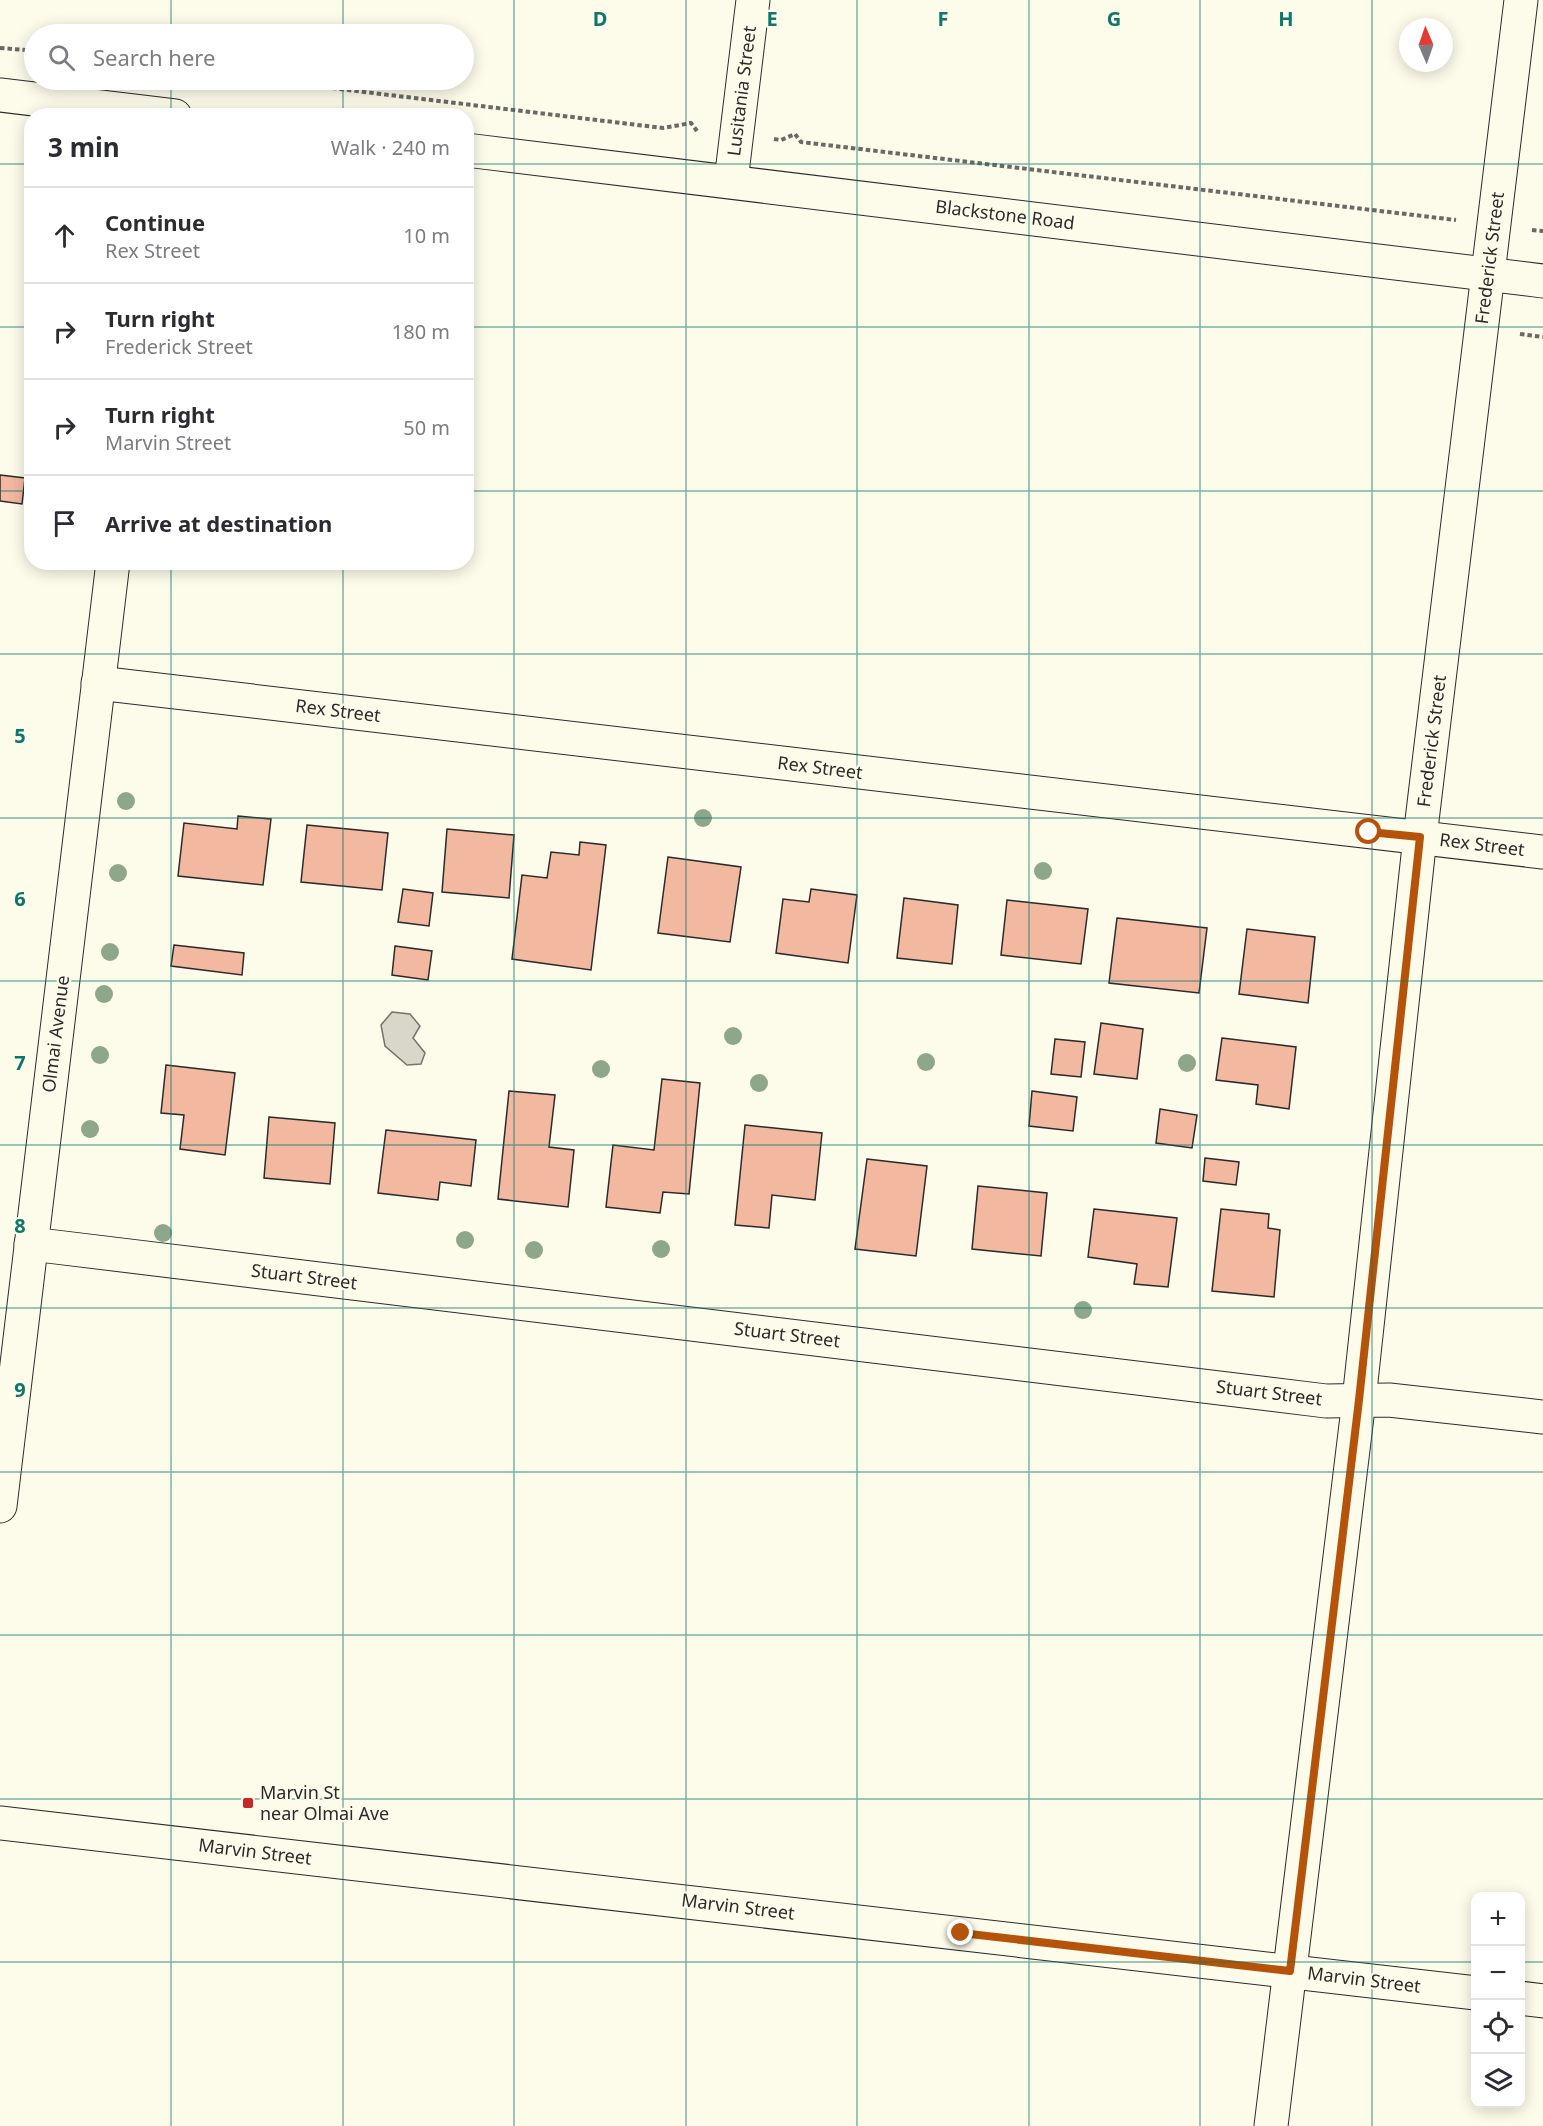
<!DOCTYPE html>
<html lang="en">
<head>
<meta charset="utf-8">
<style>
  body { margin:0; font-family:"Noto Sans",sans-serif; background:#f7f7f7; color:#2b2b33 }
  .controls { position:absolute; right:18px; bottom:18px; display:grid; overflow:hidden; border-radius:12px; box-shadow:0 3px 15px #0003 }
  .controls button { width:54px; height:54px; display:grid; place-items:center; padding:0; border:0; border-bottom:2px solid #e1e1e2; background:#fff; color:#2b2b33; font:30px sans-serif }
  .compass { position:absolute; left:1399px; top:18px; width:54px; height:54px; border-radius:50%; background:#fff; box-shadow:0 3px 15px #0003; rotate:358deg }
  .stop { position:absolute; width:18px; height:18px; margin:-14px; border:4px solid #b45309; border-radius:50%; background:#fff }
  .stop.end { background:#b45309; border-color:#fff; box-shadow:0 2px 6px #0008 }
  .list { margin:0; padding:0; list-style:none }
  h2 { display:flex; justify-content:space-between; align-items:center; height:78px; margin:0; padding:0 24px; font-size:26px }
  h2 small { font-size:20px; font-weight:400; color:#7c7c81 }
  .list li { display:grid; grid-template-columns:39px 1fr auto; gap:18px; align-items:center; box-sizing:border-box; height:96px; padding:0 24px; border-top:2px solid #e1e1e2 }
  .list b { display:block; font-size:22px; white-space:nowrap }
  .list p { margin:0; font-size:20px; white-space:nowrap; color:#7c7c81 }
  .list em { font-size:20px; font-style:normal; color:#7c7c81 }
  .icon { flex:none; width:33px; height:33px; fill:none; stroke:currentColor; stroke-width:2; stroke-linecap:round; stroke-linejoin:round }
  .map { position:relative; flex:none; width:1543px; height:2126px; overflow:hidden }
  .search { position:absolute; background:#fff; box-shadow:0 3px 15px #0003; left:24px; top:24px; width:450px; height:66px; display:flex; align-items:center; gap:15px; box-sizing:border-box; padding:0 21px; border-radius:33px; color:#7c7c81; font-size:22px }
  .panel { position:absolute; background:#fff; box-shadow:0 3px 15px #0003; left:24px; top:108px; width:450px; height:462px; border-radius:24px }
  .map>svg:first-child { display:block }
  .water { fill:#d8d7c9; stroke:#74746e; stroke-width:1.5 }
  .building { fill:#f2b8a0; stroke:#2b2b2b; stroke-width:1.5 }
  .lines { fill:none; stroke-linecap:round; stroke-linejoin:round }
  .minor-casing { stroke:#2b2b2b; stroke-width:35 }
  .major-casing { stroke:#2b2b2b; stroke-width:35 }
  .path { stroke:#6a6964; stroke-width:4; stroke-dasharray:4.5 3; stroke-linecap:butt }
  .minor { stroke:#fdfbea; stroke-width:33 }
  .major { stroke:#fdfbea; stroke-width:33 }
  .tree { fill:#8ea78a }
  .route { stroke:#b45309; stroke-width:8 }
  .grid { fill:none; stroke:#0f766e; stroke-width:1.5; stroke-opacity:0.55 }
  .poi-dot { fill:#c62828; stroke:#fdfbea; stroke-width:2 }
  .labels { text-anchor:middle; stroke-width:4.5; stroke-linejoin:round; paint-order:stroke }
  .street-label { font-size:18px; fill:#2b2b2b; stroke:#fdfbea }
  .poi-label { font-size:18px; fill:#2b2b2b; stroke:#fdfbea; text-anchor:start }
  .grid-label { font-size:20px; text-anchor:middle; font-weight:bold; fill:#0f766e; stroke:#fdfbea; stroke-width:4.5; stroke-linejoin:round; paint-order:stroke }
</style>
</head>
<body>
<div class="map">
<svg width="1543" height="2126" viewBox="0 0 1543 2126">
  <rect width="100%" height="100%" fill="#fdfbea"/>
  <!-- water -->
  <path class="water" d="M392,1012l18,2 10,12 -7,12 12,15 -4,11 -14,1 -22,-19 -4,-21z"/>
  <!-- building -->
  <g class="building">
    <path d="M0,475l25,3 -3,26 -22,-3z"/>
    <path d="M238,816l33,3 -8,66 -85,-9 6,-53 53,6z"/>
    <path d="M307,825l81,8 -6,57 -81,-8z"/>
    <path d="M447,829l67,6 -5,63 -67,-6z"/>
    <path d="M580,842l26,3 -15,125 -79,-11 10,-84 25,3 4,-26 28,3z"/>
    <path d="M668,857l73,10 -11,75 -72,-9z"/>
    <path d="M403,889l30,4 -4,33 -31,-4z"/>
    <path d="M811,889l46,6 -9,68 -72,-10 7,-54 26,3z"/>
    <path d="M904,898l54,7 -6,59 -55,-6z"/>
    <path d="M1007,900l81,9 -7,55 -80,-9z"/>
    <path d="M1117,918l90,10 -8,65 -90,-10z"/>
    <path d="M1247,929l68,8 -7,66 -69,-9z"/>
    <path d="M174,945l70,8 -2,22 -71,-9z"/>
    <path d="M395,946l37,5 -4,29 -36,-5z"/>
    <path d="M1101,1023l42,6 -6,50 -43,-5z"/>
    <path d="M1222,1038l74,9 -7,62 -33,-5 2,-19 -42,-5z"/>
    <path d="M1055,1039l30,3 -4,35 -30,-3z"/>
    <path d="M166,1065l69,8 -10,82 -45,-6 4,-34 -23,-2z"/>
    <path d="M662,1079l38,4 -11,111 -26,-2 -3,21 -54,-6 7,-62 41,5z"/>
    <path d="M509,1091l46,4 -6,52 25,3 -6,57 -70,-8z"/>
    <path d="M1032,1091l45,6 -4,34 -44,-5z"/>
    <path d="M1160,1109l37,6 -5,33 -36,-5z"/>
    <path d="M269,1117l66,6 -5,61 -66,-6z"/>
    <path d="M745,1125l77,8 -7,67 -43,-5 -3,33 -34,-3z"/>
    <path d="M386,1130l90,10 -5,46 -31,-4 -2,18 -60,-7z"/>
    <path d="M1205,1158l34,4 -3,23 -33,-4z"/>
    <path d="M867,1159l60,7 -11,90 -61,-7z"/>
    <path d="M978,1186l69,7 -6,63 -69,-7z"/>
    <path d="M1094,1209l83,9 -9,69 -34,-3 3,-20 -49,-7z"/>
    <path d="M1221,1209l48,5 -1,14 12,2 -6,67 -62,-6z"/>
  </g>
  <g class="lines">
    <!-- minor casing -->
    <g class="minor-casing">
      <g id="minor">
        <path d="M731,181l22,-181"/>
        <path d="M98,683l1445,169"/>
        <path d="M31,1244l1295,157 63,-1 154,17"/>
        <path d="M0,1506l113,-944"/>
        <path d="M0,1823l1476,170"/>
        <path d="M1520,1998l23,3"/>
        <path d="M1271,2126l88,-726 61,-563 101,-837"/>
      </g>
    </g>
    <!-- major casing -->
    <g class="major-casing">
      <g id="major">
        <path d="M0,95l175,21"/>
        <path d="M466,150l1077,131"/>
      </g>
    </g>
    <!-- path -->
    <g class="path">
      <path d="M0,48l26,2 8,-2"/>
      <path d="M265,80l398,48 28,-5 6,8"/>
      <path d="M774,139l7,1 14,-6 6,8 655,78"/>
      <path d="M1532,230l11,1"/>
      <path d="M1520,334l23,3"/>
    </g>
    <!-- minor -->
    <use href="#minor" class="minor"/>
    <!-- major -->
    <use href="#major" class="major"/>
  </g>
  <!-- trees -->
  <g class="tree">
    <circle cx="126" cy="801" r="9"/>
    <circle cx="703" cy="818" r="9"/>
    <circle cx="1043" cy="871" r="9"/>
    <circle cx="118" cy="873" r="9"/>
    <circle cx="110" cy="952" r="9"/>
    <circle cx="104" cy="994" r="9"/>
    <circle cx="733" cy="1036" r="9"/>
    <circle cx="100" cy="1055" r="9"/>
    <circle cx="926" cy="1062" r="9"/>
    <circle cx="1187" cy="1063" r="9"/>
    <circle cx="601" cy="1069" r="9"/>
    <circle cx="759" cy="1083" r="9"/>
    <circle cx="90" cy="1129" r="9"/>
    <circle cx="163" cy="1233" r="9"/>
    <circle cx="465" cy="1240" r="9"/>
    <circle cx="661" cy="1249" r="9"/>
    <circle cx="534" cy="1250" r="9"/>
    <circle cx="1083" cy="1310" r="9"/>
  </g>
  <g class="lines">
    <!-- route -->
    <path class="route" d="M961,1933l329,38 69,-571 61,-563 -51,-5"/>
  </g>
  <!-- grid -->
  <path class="grid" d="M171,0v34M343,0v34M514,0v2126M686,0v2126M857,0v2126M1029,0v2126M1200,0v2126M1372,0v2126M171,80v36M343,80v36M0,164h32M466,164h1077M0,327h32M466,327h1077M0,491h32M466,491h1077M171,562v1564M343,562v1564M0,654h1543M0,818h1543M0,981h1543M0,1145h1543M0,1308h1543M0,1472h1543M0,1635h1543M0,1799h1543M0,1962h1476M1520,1962h23"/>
  <!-- markers -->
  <rect class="poi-dot" x="242" y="1797" width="12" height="12" rx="3"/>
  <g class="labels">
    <!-- street labels -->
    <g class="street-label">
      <text transform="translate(742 91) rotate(-83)" y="6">Lusitania Street</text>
      <text transform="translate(1005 215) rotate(7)" y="6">Blackstone Road</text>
      <text transform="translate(1490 258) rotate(-83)" y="6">Frederick Street</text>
      <text transform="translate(338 711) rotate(7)" y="6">Rex Street</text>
      <text transform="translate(1432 741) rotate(-83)" y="6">Frederick Street</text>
      <text transform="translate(820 768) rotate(7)" y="6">Rex Street</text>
      <text transform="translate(1482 845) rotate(7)" y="6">Rex Street</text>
      <text transform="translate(56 1034) rotate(-83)" y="6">Olmai Avenue</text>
      <text transform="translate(304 1277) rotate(7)" y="6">Stuart Street</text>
      <text transform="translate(787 1335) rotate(7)" y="6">Stuart Street</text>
      <text transform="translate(1269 1393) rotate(7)" y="6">Stuart Street</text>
      <text transform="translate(255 1852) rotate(7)" y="6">Marvin Street</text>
      <text transform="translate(738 1907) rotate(7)" y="6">Marvin Street</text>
      <text transform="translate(1364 1980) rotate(7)" y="6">Marvin Street</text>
    </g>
    <!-- poi labels -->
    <g class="poi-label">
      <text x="260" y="1799">Marvin St<tspan x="260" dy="21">near Olmai Ave</tspan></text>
    </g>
  </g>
  <g class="grid-label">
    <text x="600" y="26">D</text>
    <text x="772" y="26">E</text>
    <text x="943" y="26">F</text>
    <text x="1114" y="26">G</text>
    <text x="1286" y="26">H</text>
    <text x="20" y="743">5</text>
    <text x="20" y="906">6</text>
    <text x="20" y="1070">7</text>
    <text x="20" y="1233">8</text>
    <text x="20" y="1397">9</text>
  </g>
</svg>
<div class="controls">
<button>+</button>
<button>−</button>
<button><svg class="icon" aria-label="locate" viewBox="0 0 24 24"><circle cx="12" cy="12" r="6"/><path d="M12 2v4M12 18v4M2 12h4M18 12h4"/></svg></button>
<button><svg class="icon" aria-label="layers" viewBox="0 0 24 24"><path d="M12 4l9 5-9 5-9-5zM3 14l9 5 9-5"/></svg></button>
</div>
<svg class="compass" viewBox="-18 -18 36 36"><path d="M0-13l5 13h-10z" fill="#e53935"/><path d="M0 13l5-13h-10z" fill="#7c7c81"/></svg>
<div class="stop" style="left:1369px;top:832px"></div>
<div class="stop end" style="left:961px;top:1933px"></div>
<div class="search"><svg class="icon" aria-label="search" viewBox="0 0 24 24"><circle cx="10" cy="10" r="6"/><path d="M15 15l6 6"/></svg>Search here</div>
<section class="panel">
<h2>3 min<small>Walk · 240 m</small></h2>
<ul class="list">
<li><svg class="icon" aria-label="ahead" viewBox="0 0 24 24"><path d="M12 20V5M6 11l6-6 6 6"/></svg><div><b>Continue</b><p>Rex Street</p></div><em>10 m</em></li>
<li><svg class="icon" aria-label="right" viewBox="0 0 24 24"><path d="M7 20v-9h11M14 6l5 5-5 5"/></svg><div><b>Turn right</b><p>Frederick Street</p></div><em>180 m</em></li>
<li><svg class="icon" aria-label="right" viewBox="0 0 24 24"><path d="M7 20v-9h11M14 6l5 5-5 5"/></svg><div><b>Turn right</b><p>Marvin Street</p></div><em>50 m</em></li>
<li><svg class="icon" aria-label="arrive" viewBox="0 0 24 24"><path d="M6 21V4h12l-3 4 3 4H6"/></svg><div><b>Arrive at destination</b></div></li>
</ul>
</section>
</div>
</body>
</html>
